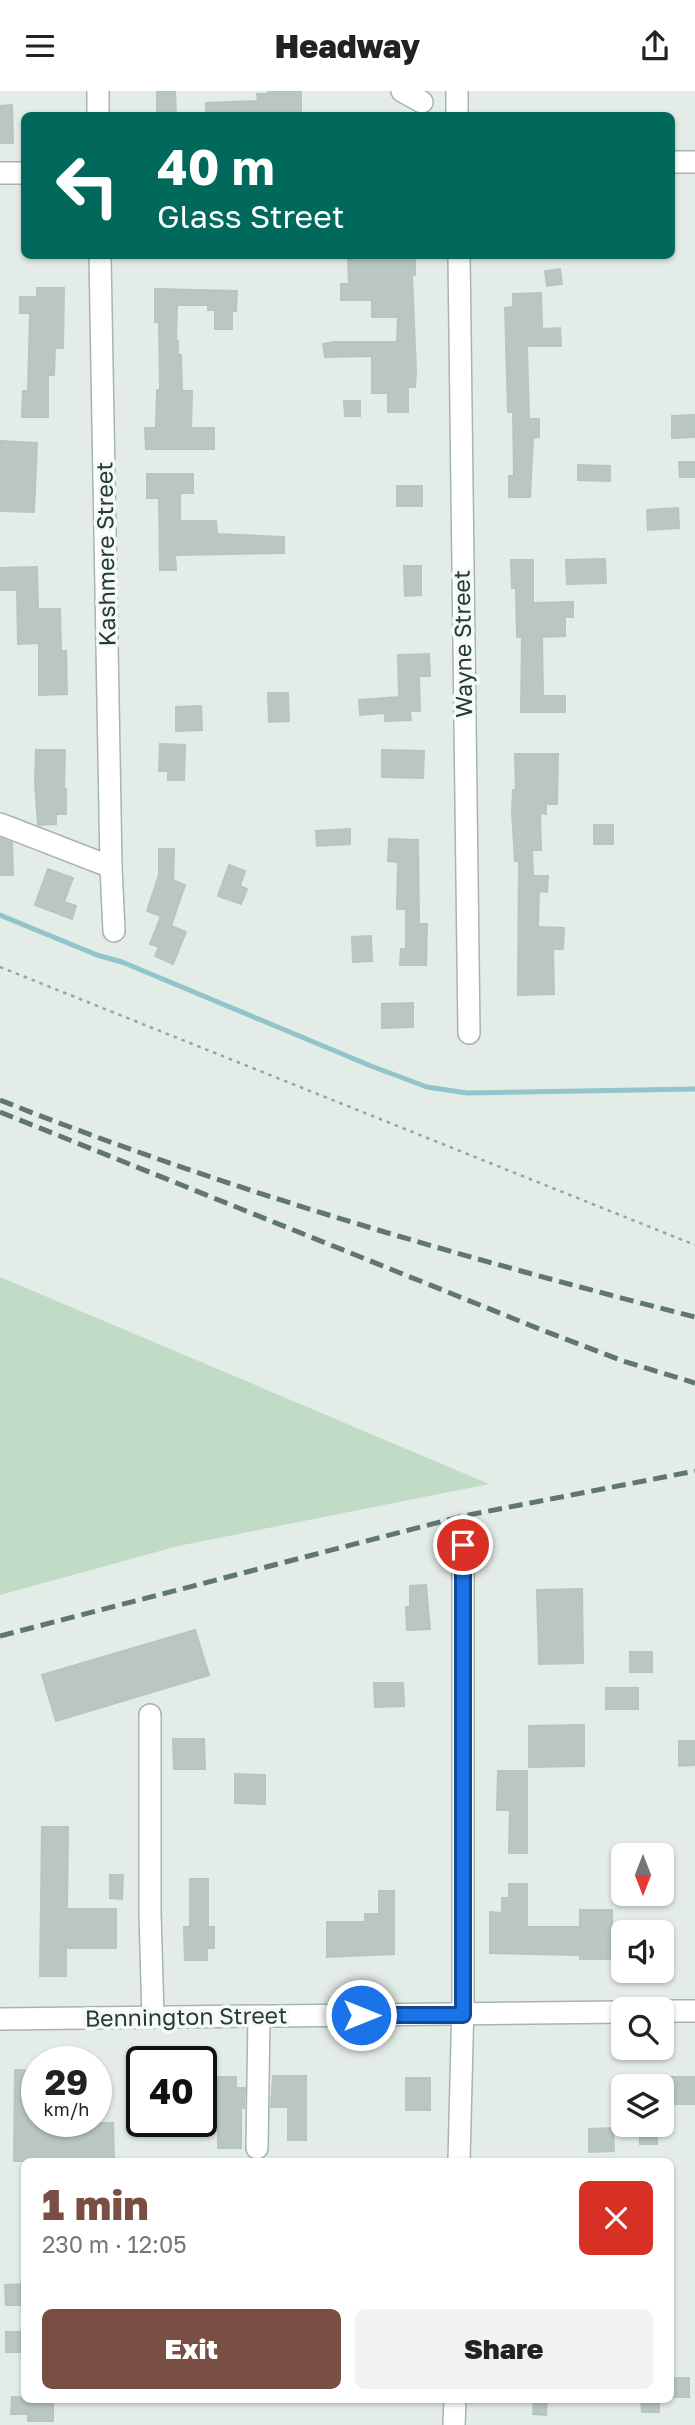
<!DOCTYPE html>
<html lang="en">
<head>
<meta charset="utf-8">
<style>
	body { margin:0; font-family:"Golos Text",sans-serif; background:#f2f2f2; color:#222; height:100vh; display:flex; flex-direction:column; font-size:26px; white-space:nowrap }
	* { box-sizing:border-box; margin:0 }
	p { font-size:23px; color:#767676 }
	.icon { flex:none; width:38px; height:38px; fill:none; stroke:currentColor; stroke-width:2; stroke-linecap:round; stroke-linejoin:round }
	.map { position:relative; flex:1; overflow:hidden }
	.details { position:absolute; left:21px; top:2067px; width:653px; height:245px; display:flex; flex-direction:column; background:#fff; border-radius:10px; box-shadow:0 2px 5px #0004 }
	.details>* { flex:none }
	.banner { position:absolute; left:21px; top:21px; width:654px; height:147px; border-radius:10px; box-shadow:0 2px 5px #0004; background:#00695c; color:#fff; overflow:hidden }
	.needle { width:46px; rotate:180deg }
	.fabs { position:absolute; left:611px; top:1752px; display:grid; gap:14px }
	.fabs a { display:grid; place-items:center; width:63px; height:63px; border-radius:10px; background:#fff; box-shadow:0 2px 5px #0004; font-size:35px }
	.speed { position:absolute; left:21px; top:1955px; display:flex; gap:14px; font-size:35px; font-weight:700; text-align:center }
	.speed>* { display:grid; place-content:center; width:91px; height:91px; border-radius:50%; background:#fff; box-shadow:0 2px 5px #0004; line-height:1 }
	.speed small { font-size:18px; font-weight:400 }
	.speed .limit { border:4px solid #111; border-radius:10px; background:#fff; color:#111 }
	.pin { position:absolute; display:grid; place-items:center; width:60px; height:60px; color:#fff; margin:-30px; border:4px solid #fff; border-radius:50%; box-shadow:0 2px 7px #0007 }
	.me { position:absolute; width:77px; margin:-38px; rotate:90deg; stroke-linejoin:round; filter:drop-shadow(0 0 5px #0008) }
	.turn { display:flex; align-items:center; gap:24px; height:147px; padding:0 21px; font-size:32px }
	.turn .icon { width:91px; height:91px; stroke-width:2.5 }
	.turn b { display:block; font-size:49px; line-height:60px }
	.round { display:grid; place-items:center; flex:none; width:74px; height:74px; border-radius:10px; background:#f2f2f2 }
	.summary { display:flex; align-items:center; justify-content:space-between; height:119px; padding:0 21px }
	h1 { font-size:42px; font-weight:800; line-height:52px; color:#794e43 }
	.button { display:flex; gap:14px; margin-top:auto; padding:14px 21px }
	.button a { flex:1; height:80px; border-radius:10px; background:#794e43; color:#fff; font-size:28px; font-weight:800; line-height:80px; text-align:center }
	.button a+a { background:#f2f2f2; color:#222 }
	header { display:flex; justify-content:space-between; align-items:center; height:91px; padding:0 21px; background:#fff; font-size:32px; font-weight:800 }
	.map>svg:first-child { display:block }
</style>
</head>
<body>
<header><svg class="icon" aria-label="menu" viewBox="0 0 24 24"><path d="M4 6h16M4 12h16M4 18h16"/></svg>Headway<svg class="icon" aria-label="share" viewBox="0 0 24 24"><path d="M12 15V3M7 8l5-5 5 5M5 13v7h14v-7"/></svg></header>
<div class="map">
<svg width="695" height="2334" viewBox="0 0 695 2334">
	<rect width="100%" height="100%" fill="#e4ece8"/>
	<path fill="#c0dbc6" d="M0 1186 489 1393 178 1455 0 1504Z"/>
	<g fill="none" stroke-linecap="round" stroke-linejoin="round">
		<path stroke="#92c5cb" stroke-width="5" d="M0 824 97 864 122 871 371 975 427 996 467 1002 695 998"/>
	</g>
	<g fill="#bac7c1" stroke="#b7c5bf" stroke-width="2">
		<path d="M157 0H175L176 24H157Z"/>
		<path d="M268 0H301V24H206V12L258 10 257 3H268Z"/>
		<path d="M12 14 13 52H0V15Z"/>
		<path d="M348 164H415V184H412L416 279 415 296H408V321H388V302H372V265L325 266 323 253 333 251H397L398 226H372V209H341V193H349Z"/>
		<path d="M560 178 562 193 547 195 545 180Z"/>
		<path d="M37 197H64L63 257H55L54 284H48V326H22L23 300H28L30 222H20V206H37Z"/>
		<path d="M155 198 237 200 236 220H232V238H215V219H208V214H177L176 250H178V264H181L182 300H192L191 337H214V358H146L145 337H156L157 299H160L159 231H155Z"/>
		<path d="M541 202 542 238 560 237 561 255H527L529 328H539V346L533 347 530 406H509V385H514L513 321H508L505 217 513 216V203Z"/>
		<path d="M344 310H360V325H345Z"/>
		<path d="M695 324V346L672 347V325Z"/>
		<path d="M0 350 37 352 34 421 0 420Z"/>
		<path d="M679 371H695V386H680Z"/>
		<path d="M578 374 610 375V390L578 389Z"/>
		<path d="M147 383H193V402H180V430H216L217 443 284 446V462L175 464 176 479H160L159 407H147Z"/>
		<rect x="397" y="395" width="25" height="20"/>
		<path d="M678 417 679 437 648 439 647 419Z"/>
		<path d="M605 468 606 492 567 493 566 469Z"/>
		<path d="M511 469H533V512L573 511V526H565V545L542 546 543 605H565V621H521L522 546H517L516 497H512Z"/>
		<path d="M404 475H421V504L405 505Z"/>
		<path d="M37 476 38 518H60L61 560H66L67 603 39 604V552L18 553 17 499H0V477Z"/>
		<path d="M429 563 430 585H419L420 620H410L411 629 385 630V622L360 624 359 609 399 606 398 564Z"/>
		<path d="M268 602H288L289 630 269 631Z"/>
		<path d="M201 615 202 639 176 640V616Z"/>
		<path d="M160 653 185 654 184 689H168V680H159Z"/>
		<path d="M36 659H65L64 698H66V723H56V733L38 734 35 692Z"/>
		<path d="M382 659 424 660 423 687 382 686Z"/>
		<path d="M515 663H558L557 713H546V723L540 722 541 759H532L533 785H548L547 801 539 800 538 836 564 837 563 858H553L554 903 518 904 519 770H515L512 722 513 699H516Z"/>
		<rect x="594" y="734" width="19" height="19"/>
		<path d="M350 738V753L317 755 316 740Z"/>
		<path d="M0 747 12 752 13 784H0Z"/>
		<path d="M389 748 418 749 419 833H427L426 874H400L401 858H406V818H397L398 771 388 770Z"/>
		<path d="M159 758H174L173 795 175 790 185 794 171 835 186 841 173 873 155 865 159 856 150 853 161 825 147 820 159 784Z"/>
		<path d="M229 774 245 780 240 795 247 798 241 813 218 805Z"/>
		<path d="M48 778 73 787 64 811 76 815 72 828 35 814Z"/>
		<path d="M371 845 372 870 353 871 352 846Z"/>
		<path d="M413 912V936L382 937V913Z"/>
		<path d="M426 1494 430 1538 407 1539 406 1516H410V1495Z"/>
		<path d="M582 1498 583 1572 539 1573 537 1499Z"/>
		<path d="M195 1539 209 1584 56 1630 42 1584Z"/>
		<rect x="630" y="1561" width="22" height="20"/>
		<path d="M374 1592H403L404 1615 375 1616Z"/>
		<rect x="606" y="1597" width="32" height="21"/>
		<path d="M584 1634V1675L529 1676V1635Z"/>
		<path d="M173 1648H204L205 1678H174Z"/>
		<path d="M679 1650H695V1674L679 1675Z"/>
		<path d="M498 1680H527V1762H509L510 1719H497Z"/>
		<path d="M235 1683 265 1684V1713L235 1712Z"/>
		<path d="M42 1736H68L67 1818H116V1857H66V1885H40Z"/>
		<path d="M110 1784H123L122 1808 110 1807Z"/>
		<path d="M190 1788H208V1836H214V1857H207V1869H185L184 1836H190Z"/>
		<path d="M509 1793H527V1836H580V1819H612V1868H580V1864L490 1862V1821L502 1822V1807H509Z"/>
		<path d="M379 1800H394V1863L327 1866V1831H365V1823H379Z"/>
		<path d="M15 1979 37 1980V2033L113 2032 114 2070H14Z"/>
		<path d="M273 1985H306V2049H288V2016H271Z"/>
		<path d="M218 1986H236V1997H245L244 2017H241V2057H218Z"/>
		<rect x="671" y="1986" width="24" height="27"/>
		<rect x="406" y="1987" width="24" height="32"/>
		<rect x="640" y="2034" width="17" height="19"/>
		<path d="M613 2037 614 2060 589 2061V2038Z"/>
		<path d="M24 2193V2214H6L5 2194Z"/>
		<rect x="6" y="2241" width="18" height="20"/>
		<rect x="670" y="2287" width="19" height="19"/>
		<path d="M12 2306 53 2308V2330H28V2323H11Z"/>
		<path d="M534 2308H547L546 2324 533 2323Z"/>
		<path d="M641 2308H659V2321H642Z"/>
	</g>
	<g fill="none" stroke-linecap="round" stroke-linejoin="round">
		<g stroke="#a7b4af" stroke-width="24">
			<g id="minor">
				<path d="M98 0V24"/>
				<path d="M402 0 422 11"/>
				<path d="M457 0V24"/>
				<path d="M672 71H695"/>
				<path d="M0 82H24"/>
				<path d="M459 164 469 942"/>
				<path d="M0 733 111 776 100 164"/>
				<path d="M111 776 114 840"/>
				<path d="M150 1624V1822L153 1926"/>
				<path d="M662 1920H695"/>
				<path d="M0 1928 623 1921"/>
				<path d="M257 2057 259 1925"/>
				<path d="M459 2070 463 1912V1454"/>
				<path d="M454 2334 455 2308"/>
			</g>
		</g>
		<path stroke="#88ac9f" stroke-width="2.5" stroke-dasharray="3.5 5" stroke-linecap="butt" d="M0 876 695 1154"/>
		<use href="#minor" stroke="#fff" stroke-width="21"/>
		<g stroke="#607770" stroke-width="5" stroke-dasharray="14 7" stroke-linecap="butt">
			<path d="M0 1009C226 1099 460 1166 695 1226"/>
			<path d="M0 1021 542 1239 623 1270 695 1292"/>
			<path d="M0 1545 463 1425 695 1380"/>
		</g>
	</g>
	<g fill="none" stroke-linecap="round" stroke-linejoin="round">
		<g stroke="#114b97" stroke-width="18">
			<path id="route" d="M361 1924H463V1454"/>
		</g>
		<use href="#route" stroke="#1a73e8" stroke-width="12"/>
	</g>
	<g text-anchor="middle" stroke-width="7" stroke-linejoin="round" paint-order="stroke">
		<g font-size="23" fill="#253c35" stroke="#f5f9f7">
			<text transform="translate(106 463) rotate(-91)" y="8">Kashmere Street</text>
			<text transform="translate(463 553) rotate(-91)" y="8">Wayne Street</text>
			<text transform="translate(186 1926) rotate(-1)" y="8">Bennington Street</text>
		</g>
	</g>
</svg>
<div class="fabs">
<a><svg class="needle" viewBox="-14 -14 28 28"><path d="M0-13l5 13h-10z" fill="#e53935"/><path d="M0 13l5-13h-10z" fill="#767676"/></svg></a>
<a><svg class="icon" aria-label="sound" viewBox="0 0 24 24"><path d="M4 9h4l5-4v14l-5-4H4zM17 9q2 3 0 6"/></svg></a>
<a><svg class="icon" aria-label="search" viewBox="0 0 24 24"><circle cx="10" cy="10" r="6"/><path d="M15 15l6 6"/></svg></a>
<a><svg class="icon" aria-label="layers" viewBox="0 0 24 24"><path d="M12 4l9 5-9 5-9-5zM3 14l9 5 9-5"/></svg></a>
</div>
<div class="speed"><div>29<small>km/h</small></div><div class="limit">40</div></div>
<div class="pin" style="left:463px;top:1454px;background:#d93025"><svg class="icon" aria-label="arrive" viewBox="0 0 24 24"><path d="M6 21V4h12l-3 4 3 4H6"/></svg></div>
<svg class="me" style="left:361px;top:1924px" viewBox="-20 -20 40 40"><circle r="17" fill="#1a73e8" stroke="#fff" stroke-width="3"/><path d="M0-11L8 9 0 5-8 9z" fill="#fff"/></svg>
<div class="banner">
<div class="turn"><svg class="icon" aria-label="left" viewBox="0 0 24 24"><path d="M17 20v-9H6M10 6l-5 5 5 5"/></svg><div><b>40 m</b>Glass Street</div></div>
</div>
<section class="details">
<div class="summary"><div><h1>1 min</h1><p>230 m · 12:05</p></div><a class="round" style="background:#d93025;color:#fff"><svg class="icon" aria-label="close" viewBox="0 0 24 24"><path d="M6 6l12 12M18 6L6 18"/></svg></a></div>
<div class="button"><a>Exit</a><a>Share</a></div>
</section>
</div>
</body>
</html>
